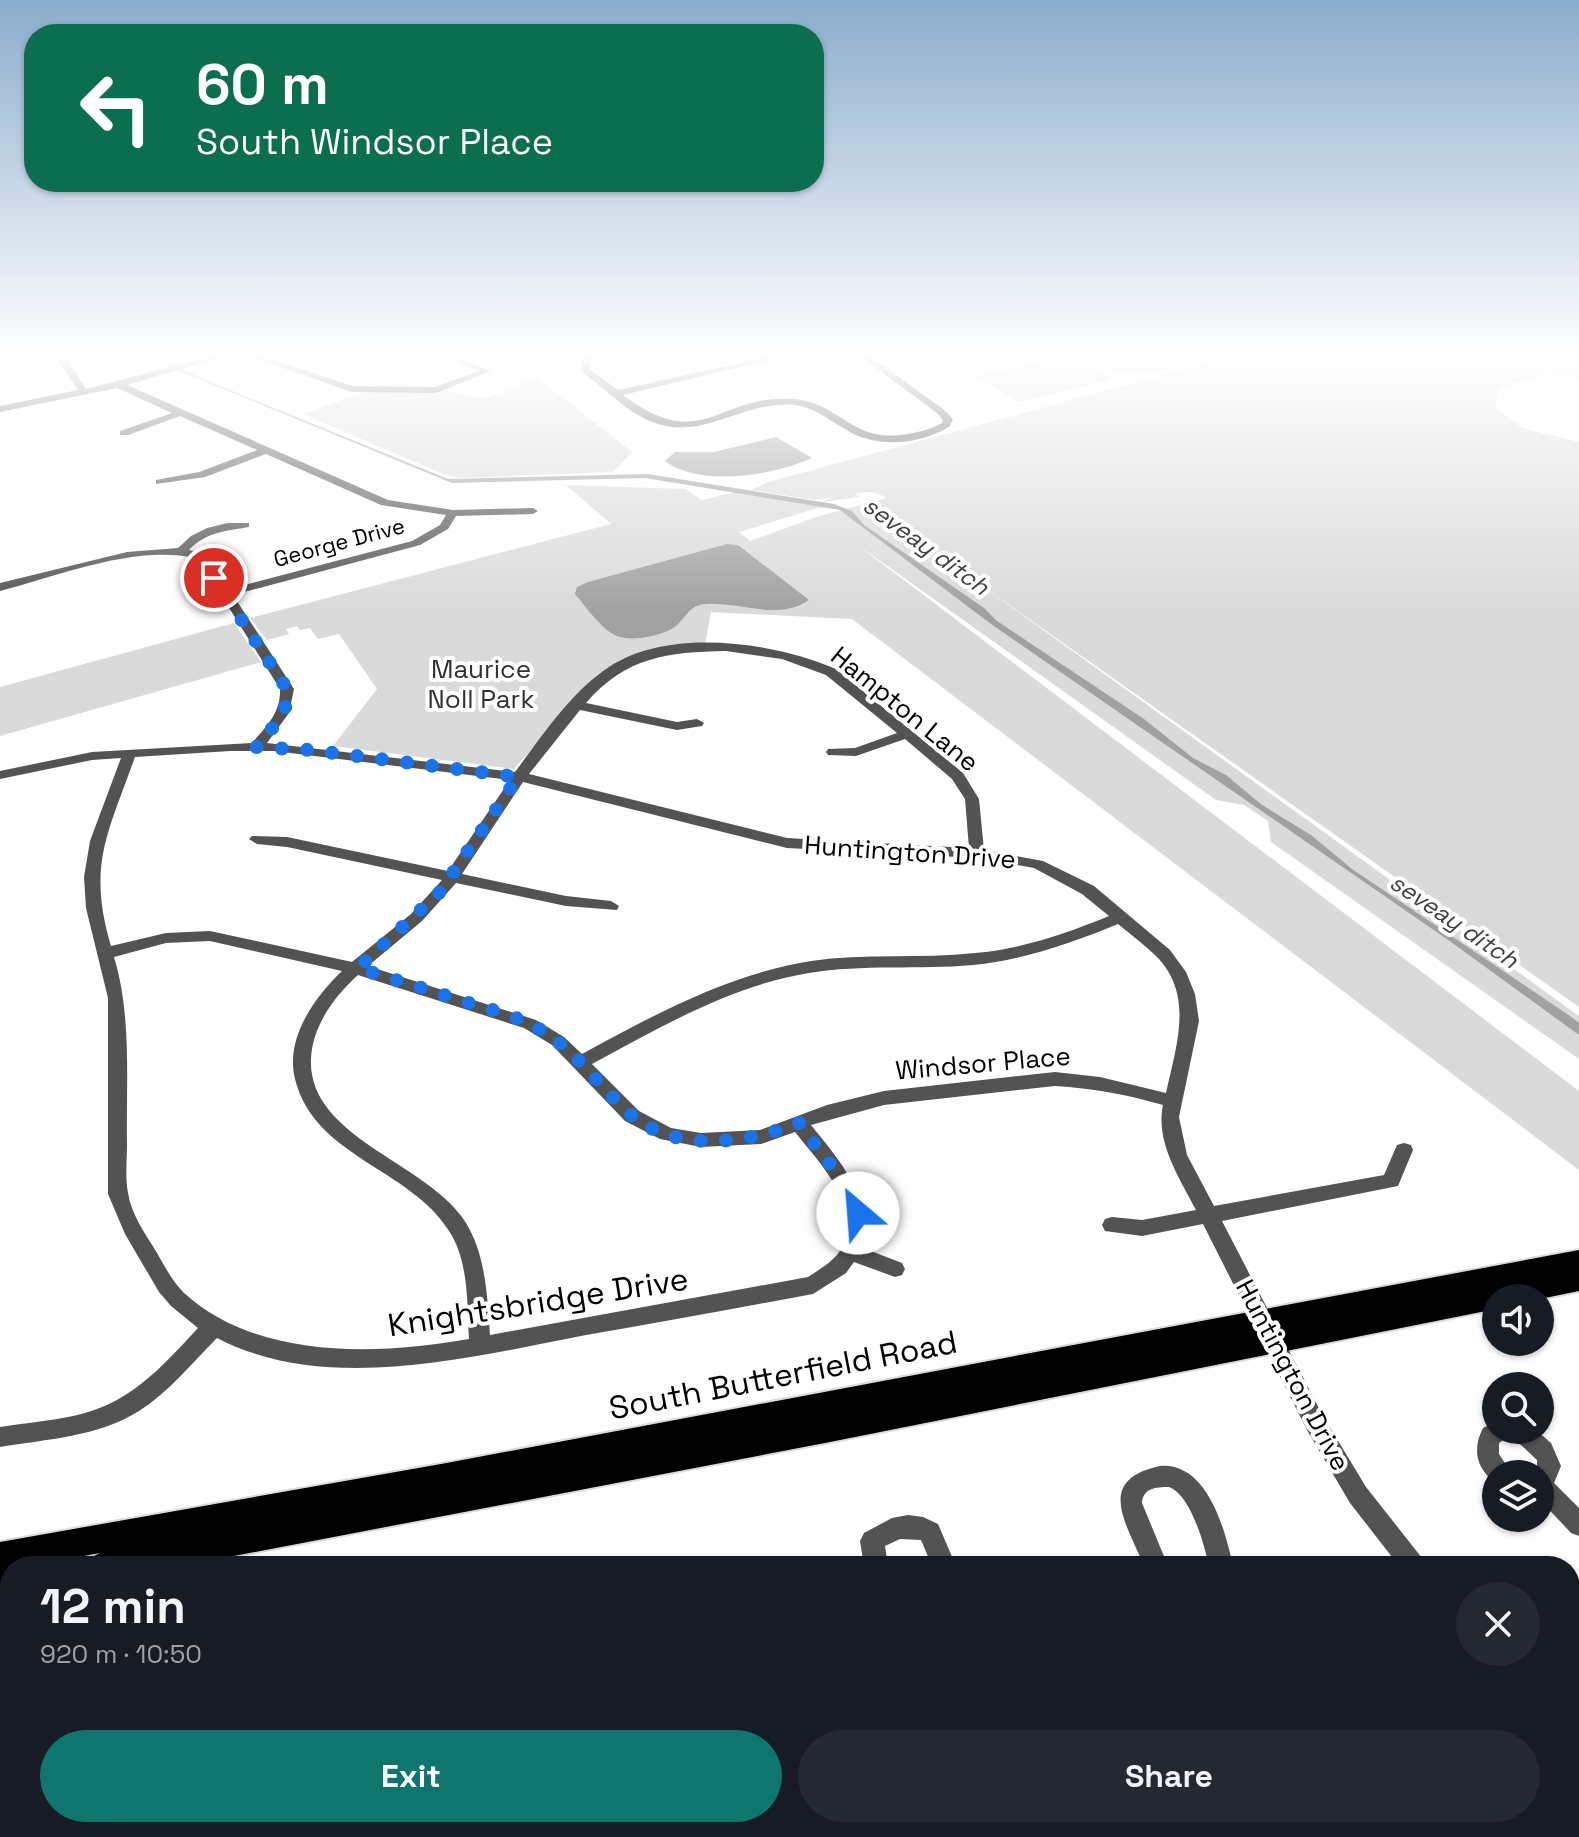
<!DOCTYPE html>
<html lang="en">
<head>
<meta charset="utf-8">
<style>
	body { margin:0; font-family:"Space Grotesk",sans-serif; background:#242831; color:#f1f3f6; height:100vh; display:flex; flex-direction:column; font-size:30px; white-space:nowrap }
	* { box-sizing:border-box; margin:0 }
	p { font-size:26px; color:#9ea1a6 }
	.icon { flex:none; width:44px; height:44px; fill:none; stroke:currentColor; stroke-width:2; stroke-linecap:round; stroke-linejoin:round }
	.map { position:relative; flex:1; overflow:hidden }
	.drawer { position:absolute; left:0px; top:1556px; width:1580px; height:282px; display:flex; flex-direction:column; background:#171b24; border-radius:32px 32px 0 0; box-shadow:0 2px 6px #0004 }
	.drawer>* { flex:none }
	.guide { position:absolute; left:24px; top:24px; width:800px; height:168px; border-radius:32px; box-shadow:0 2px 6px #0004; background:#0b6e4f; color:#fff; overflow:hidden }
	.fabs { position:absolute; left:1482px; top:1284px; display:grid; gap:16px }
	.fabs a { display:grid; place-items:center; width:72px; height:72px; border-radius:50%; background:#171b24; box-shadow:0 2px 6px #0004; font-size:40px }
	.pin { position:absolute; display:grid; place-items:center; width:68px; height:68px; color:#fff; margin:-34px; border:4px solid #fff; border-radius:50%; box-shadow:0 2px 8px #0007 }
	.me { position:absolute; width:88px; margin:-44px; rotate:333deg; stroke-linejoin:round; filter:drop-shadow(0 0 6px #0008) }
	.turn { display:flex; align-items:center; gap:28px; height:168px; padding:0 40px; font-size:36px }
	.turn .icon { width:104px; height:104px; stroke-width:2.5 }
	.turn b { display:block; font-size:56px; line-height:68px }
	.round { display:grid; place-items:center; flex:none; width:84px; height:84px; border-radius:42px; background:#242831 }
	.head { display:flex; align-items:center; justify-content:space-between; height:136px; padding:0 40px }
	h1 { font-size:48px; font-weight:800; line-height:60px }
	.button { display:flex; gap:16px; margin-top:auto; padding:16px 40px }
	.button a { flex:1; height:92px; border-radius:48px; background:#0f766e; color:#fff; font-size:32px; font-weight:800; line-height:92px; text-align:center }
	.button a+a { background:#242831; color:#f1f3f6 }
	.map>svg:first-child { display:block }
</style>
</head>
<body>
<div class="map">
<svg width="1579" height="1837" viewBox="0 0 1579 1837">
	<rect width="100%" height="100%" fill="#fff"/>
	<g fill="#dadada">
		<path d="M1095 355H1148L1169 369C1136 375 1110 373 1079 361Z"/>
		<path d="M1238 355H1579V378L1545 374 1498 388 1495 407 1522 428 1579 442V1007L981 585 1579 1016V1059L1271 842 1268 821 1244 805 1216 800 855 543 1579 1091V1170L852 619 711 612 705 644 687 645 591 682 514 769 333 746 377 689 339 634 318 639 310 628 300 630 297 626 286 629 289 634 267 640 250 618 611 524 566 485 685 489 702 500 735 492 832 507 817 508 739 532 750 541 819 516 887 498C876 492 867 490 855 494L859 497 822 502 834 497 815 500 751 490 768 482Z"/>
		<path d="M1066 356 1112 379 1019 402 975 376Z"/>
		<path d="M537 377 632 452 613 472 459 478 441 473 303 414 369 391 442 390 484 399Z"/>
		<path d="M234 623 261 662 0 736V687Z"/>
	</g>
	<g fill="#a1a1a1">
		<path d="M140 355H154L201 378 448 479 648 474 834 504 852 511 864 525 984 608 997 621 1144 719 1193 758 1226 775 1262 805 1311 835 1352 869 1570 1016 1579 1023V1035L1451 942 991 624 840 510 645 478 452 483Z"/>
		<path d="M776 437 812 458C774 475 701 488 665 461L675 452H714Z"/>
		<path d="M727 544 738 545 809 600C780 621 740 602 706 604 687 605 686 620 673 628 662 635 638 640 625 638 605 636 588 609 575 594L577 587 588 582Z"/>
	</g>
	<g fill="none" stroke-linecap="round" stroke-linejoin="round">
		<g stroke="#dbdbdb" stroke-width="4">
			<path id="major" d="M1579 1250V1291L1540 1299 1496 1298V1309L825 1443 182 1566H90L94 1556 100 1553 30 1566H10V1599L0 1600V1542L441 1464Z"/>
		</g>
		<g fill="#535353" fill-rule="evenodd">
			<path d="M216 355H229L127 385 388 500 453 510 533 508 538 511 533 514 456 516 448 529 420 545 233 595 294 689 289 713 267 743 515 772C542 736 571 692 609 667 669 627 773 642 836 669L963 773 979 799 984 850 1043 861 1094 886 1170 950 1186 972 1195 994 1199 1021 1179 1117 1187 1155 1214 1206 1384 1175 1397 1145 1404 1143 1411 1145 1413 1150 1398 1186 1222 1221 1323 1416 1366 1487 1422 1558 1426 1566H1399L1350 1503 1307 1430 1203 1224 1142 1236 1105 1231 1102 1225 1105 1219 1112 1217 1142 1220 1196 1210C1180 1179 1155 1142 1163 1105 1128 1095 1092 1088 1055 1086L884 1105 811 1125C840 1161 874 1199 863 1248L902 1263 905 1269 902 1275 895 1277 854 1262 846 1273 813 1294C737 1308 662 1322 586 1335 472 1357 326 1395 217 1338 192 1363 169 1392 139 1411 98 1437 47 1439 0 1447V1427C36 1421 76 1420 109 1404 145 1387 172 1356 198 1328L171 1306 159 1292 125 1234 108 1194V998L86 908 84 877 90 841 121 758 92 760 0 779V771L92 752 252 743C267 726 281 712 280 689L221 595 190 557C131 546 57 576 0 591V583L127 552 178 548 191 536 207 528 228 523H249V527C226 531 206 532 189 550L198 552 229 589 412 541 440 525 446 515 381 505 266 454 205 477 156 484V480L199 472 257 450 180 416 128 435H120V431L172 413 117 388 0 412V406L78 390 58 360 60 358H66L86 389ZM726 651 782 659 826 675 897 733 855 748 828 749 826 752 828 755 856 756 905 739 952 779 965 799 969 848 787 838 529 774 580 710 677 730 702 726 704 723 697 719 677 722 586 703C626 657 667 652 726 651ZM230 751H274L510 780 448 871 287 837 252 836 249 839 257 844 287 847 442 880 411 914 352 962 210 931 166 933 111 946C87 865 108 833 135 757ZM523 782 787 848 977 858 1034 868 1082 894 1109 916C1065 934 1021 949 975 953 920 959 865 953 811 961 728 974 654 1015 582 1054L564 1037 536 1020 368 966 422 921 456 883 566 906 617 910 619 906 611 901 566 896 462 874ZM1118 924C1131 935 1145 945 1156 956 1195 995 1176 1046 1166 1093L1100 1077 1055 1072 884 1091 827 1105 760 1130 701 1133 671 1128 639 1111 592 1064C661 1027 730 986 809 973 863 964 918 970 973 965 1023 960 1072 943 1118 924ZM210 941 342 971C314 998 285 1038 295 1079 314 1157 410 1168 449 1231 469 1261 467 1304 469 1339 377 1355 258 1360 184 1293 173 1282 165 1267 157 1253 146 1235 131 1214 128 1193 125 1177 127 1160 127 1144 126 1082 132 1016 114 957L166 943ZM358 975 524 1028 552 1045 625 1121 660 1139 701 1147 761 1144 795 1132C817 1160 860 1203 844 1243 838 1259 822 1268 808 1277L490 1335C487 1294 486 1251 462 1217 422 1161 307 1136 311 1058 313 1025 334 997 358 975Z"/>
			<path d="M246 355H259L353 386 435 387 478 371 441 355H452L491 371 436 393 352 392Z"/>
			<path d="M593 355H605L590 362V369L618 390 775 355H790L623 395C702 455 718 394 792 399 841 402 851 444 907 434 920 432 931 429 942 423L943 420 937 413 859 355H868L943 409 953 419 950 426C920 445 876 449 845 429 829 420 815 408 796 405 748 399 706 439 658 424 629 415 606 389 582 372L580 361Z"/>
			<path d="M1496 1421V1430H1536L1551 1443 1561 1466 1554 1483 1579 1508V1536L1571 1533 1540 1500V1474H1532L1537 1468V1460L1521 1445 1507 1438 1499 1443V1454L1512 1474H1496V1483C1476 1469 1472 1449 1483 1428Z"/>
			<path d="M1160 1466C1207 1462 1225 1529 1233 1566H1209C1204 1544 1191 1495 1169 1487 1156 1487 1143 1488 1142 1503L1168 1566H1144C1127 1524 1094 1480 1160 1466Z"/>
			<path d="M908 1515 923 1517 938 1524 956 1566H932L921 1540 900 1539 885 1546 888 1566H864L860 1541 864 1533 892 1518Z"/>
			<path d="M1574 1675 1579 1677V1709L1570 1713V1677Z"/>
			<path d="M10 1706V1770L0 1775V1712Z"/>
			<path d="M66 1828H103L99 1837H62Z"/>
			<path d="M365 1828H398L402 1837H369Z"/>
			<path d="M481 1828H515L511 1837H477Z"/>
			<path d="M1069 1828H1097L1100 1837H1072Z"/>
			<path d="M1377 1828H1408L1412 1837H1381Z"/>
			<path d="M1468 1828H1502L1506 1837H1472Z"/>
			<path d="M1513 1828H1541L1538 1837H1510Z"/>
		</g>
		<use href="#major" fill="#000" fill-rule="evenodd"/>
	</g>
	<linearGradient id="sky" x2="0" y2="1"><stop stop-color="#8baccc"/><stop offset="0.58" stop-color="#fff"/><stop offset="1" stop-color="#fff" stop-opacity="0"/></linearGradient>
	<rect width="1579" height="612" fill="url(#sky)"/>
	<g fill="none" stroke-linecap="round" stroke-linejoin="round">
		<path stroke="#1a73e8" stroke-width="14" stroke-dasharray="0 25.2" d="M214 578 287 689C291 712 270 730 256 747L310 750 518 777 440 892 358 968C395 980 432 991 469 1003 492 1010 516 1016 537 1028 575 1048 599 1087 631 1115 677 1154 748 1143 799 1123L849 1190 858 1213"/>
	</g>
	<g text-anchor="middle" stroke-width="8" stroke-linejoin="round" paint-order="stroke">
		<g font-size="22" fill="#000" stroke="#fff">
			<text transform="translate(339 542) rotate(-15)" y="8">George Drive</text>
		</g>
		<g font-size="24" font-style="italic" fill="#424242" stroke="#fff">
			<text transform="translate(926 546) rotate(36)" y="8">seveay ditch</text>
			<text transform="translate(1454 921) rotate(34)" y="8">seveay ditch</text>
		</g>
		<g font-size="26" fill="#313131" stroke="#fff">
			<text x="481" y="678">Maurice<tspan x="481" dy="30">Noll Park</tspan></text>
		</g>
		<g font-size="26" fill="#000" stroke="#fff">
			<text transform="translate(905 709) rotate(39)" y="9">Hampton Lane</text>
			<text transform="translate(910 852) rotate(4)" y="9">Huntington Drive</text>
			<text transform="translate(983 1063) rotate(-5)" y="9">Windsor Place</text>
			<text transform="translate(1293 1375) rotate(62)" y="9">Huntington Drive</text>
		</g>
		<g font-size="32" fill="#000" stroke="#fff">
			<text transform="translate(538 1302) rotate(-9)" y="11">Knightsbridge Drive</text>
			<text transform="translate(783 1375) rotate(-11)" y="11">South Butterfield Road</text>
		</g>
	</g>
</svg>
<div class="fabs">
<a><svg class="icon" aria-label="sound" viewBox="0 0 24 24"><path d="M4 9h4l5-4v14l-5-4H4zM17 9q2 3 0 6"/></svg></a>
<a><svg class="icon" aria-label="search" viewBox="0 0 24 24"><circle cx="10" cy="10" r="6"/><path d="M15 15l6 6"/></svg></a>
<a><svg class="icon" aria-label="layers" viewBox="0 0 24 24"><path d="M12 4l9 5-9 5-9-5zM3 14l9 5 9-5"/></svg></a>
</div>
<div class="pin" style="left:214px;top:578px;background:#d93025"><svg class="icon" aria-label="arrive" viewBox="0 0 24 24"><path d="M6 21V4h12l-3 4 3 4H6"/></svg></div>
<svg class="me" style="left:858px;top:1213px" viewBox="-20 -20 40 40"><circle r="19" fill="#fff"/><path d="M0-13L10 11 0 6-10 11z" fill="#1a73e8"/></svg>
<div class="guide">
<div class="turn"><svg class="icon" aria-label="left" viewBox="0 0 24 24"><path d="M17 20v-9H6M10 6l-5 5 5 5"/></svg><div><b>60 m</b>South Windsor Place</div></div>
</div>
<section class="drawer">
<div class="head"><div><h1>12 min</h1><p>920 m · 10:50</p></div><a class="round"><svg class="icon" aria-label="close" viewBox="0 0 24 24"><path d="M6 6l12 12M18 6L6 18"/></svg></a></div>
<div class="button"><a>Exit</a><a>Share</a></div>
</section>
</div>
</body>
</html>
